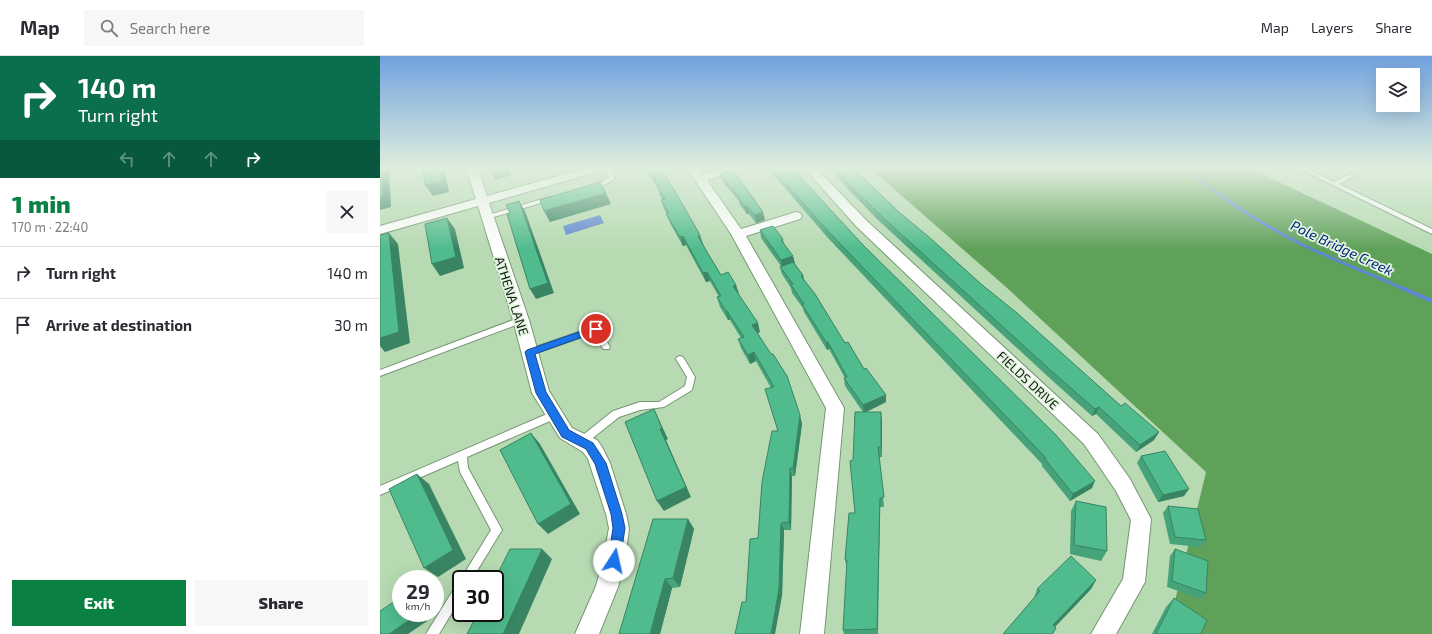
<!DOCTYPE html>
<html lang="en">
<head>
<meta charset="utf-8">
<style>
	body { margin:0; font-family:"Exo 2",sans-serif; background:#f7f7f7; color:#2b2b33; height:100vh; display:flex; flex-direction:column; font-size:15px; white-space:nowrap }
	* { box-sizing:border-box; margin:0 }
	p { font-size:13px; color:#7c7c81 }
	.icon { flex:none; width:22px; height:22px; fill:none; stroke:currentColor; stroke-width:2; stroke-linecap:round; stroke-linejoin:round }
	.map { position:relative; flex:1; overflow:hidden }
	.side { display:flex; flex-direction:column; background:#fff; width:380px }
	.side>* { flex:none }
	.top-card { background:#0b6e4f; color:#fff; overflow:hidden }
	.fabs { position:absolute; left:996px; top:12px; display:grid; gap:8px }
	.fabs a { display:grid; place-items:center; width:44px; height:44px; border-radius:0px; background:#fff; box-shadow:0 4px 16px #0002; font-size:20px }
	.speed { position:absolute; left:12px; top:514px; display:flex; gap:8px; font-size:20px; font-weight:700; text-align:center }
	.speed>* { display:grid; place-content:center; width:52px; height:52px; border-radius:50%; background:#fff; box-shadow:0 4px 16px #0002; line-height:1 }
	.speed small { font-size:10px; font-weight:400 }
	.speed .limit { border:2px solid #111; border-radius:6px; background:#fff; color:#111 }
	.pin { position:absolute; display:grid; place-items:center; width:34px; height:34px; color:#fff; margin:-17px; border:2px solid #fff; border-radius:50%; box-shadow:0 1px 4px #0007 }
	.me { position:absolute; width:44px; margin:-22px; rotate:10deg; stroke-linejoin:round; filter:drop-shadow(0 0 3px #0008) }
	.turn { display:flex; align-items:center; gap:14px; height:84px; padding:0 12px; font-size:18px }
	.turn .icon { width:52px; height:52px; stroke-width:2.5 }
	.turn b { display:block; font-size:28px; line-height:34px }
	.lanes { display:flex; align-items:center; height:38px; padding:0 12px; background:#0003; justify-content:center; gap:20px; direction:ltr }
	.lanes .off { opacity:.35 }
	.round { display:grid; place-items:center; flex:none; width:42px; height:42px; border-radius:0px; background:#f7f7f7 }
	.overview { display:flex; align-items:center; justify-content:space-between; height:68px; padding:0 12px }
	h1 { font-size:24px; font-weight:800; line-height:30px; color:#0b8043 }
	.primary-button { display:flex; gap:8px; margin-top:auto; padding:8px 12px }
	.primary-button a { flex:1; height:46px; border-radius:0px; background:#0b8043; color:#fff; font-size:16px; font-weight:800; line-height:46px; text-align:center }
	.primary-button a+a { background:#f7f7f7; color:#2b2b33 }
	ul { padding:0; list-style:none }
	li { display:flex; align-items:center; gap:12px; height:52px; padding:0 12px; border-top:1px solid #e1e1e2 }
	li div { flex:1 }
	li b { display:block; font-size:15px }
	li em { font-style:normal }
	header { display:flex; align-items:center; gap:24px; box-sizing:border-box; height:56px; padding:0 20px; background:#fff; border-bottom:1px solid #e1e1e2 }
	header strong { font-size:19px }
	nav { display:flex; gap:22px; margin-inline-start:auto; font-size:14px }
	.search { width:280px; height:36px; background:#f7f7f7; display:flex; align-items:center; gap:10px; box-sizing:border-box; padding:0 14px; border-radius:0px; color:#7c7c81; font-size:15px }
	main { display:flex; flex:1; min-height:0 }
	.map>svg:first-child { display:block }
</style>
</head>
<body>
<header>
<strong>Map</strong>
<div class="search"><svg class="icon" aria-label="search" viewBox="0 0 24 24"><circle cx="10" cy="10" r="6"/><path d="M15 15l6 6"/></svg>Search here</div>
<nav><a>Map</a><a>Layers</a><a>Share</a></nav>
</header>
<main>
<section class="side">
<div class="top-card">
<div class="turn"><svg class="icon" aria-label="right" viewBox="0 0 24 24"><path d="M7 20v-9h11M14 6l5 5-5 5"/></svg><div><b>140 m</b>Turn right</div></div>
<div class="lanes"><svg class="icon off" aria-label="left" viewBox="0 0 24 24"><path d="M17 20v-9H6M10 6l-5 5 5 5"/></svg><svg class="icon off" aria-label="ahead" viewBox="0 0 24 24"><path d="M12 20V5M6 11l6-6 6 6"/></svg><svg class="icon off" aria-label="ahead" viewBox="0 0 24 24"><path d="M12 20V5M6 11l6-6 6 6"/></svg><svg class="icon" aria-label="right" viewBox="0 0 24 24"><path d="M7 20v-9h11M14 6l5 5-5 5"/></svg></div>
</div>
<div class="overview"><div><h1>1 min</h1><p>170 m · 22:40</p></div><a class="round"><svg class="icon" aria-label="close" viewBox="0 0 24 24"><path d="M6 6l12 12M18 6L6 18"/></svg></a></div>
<ul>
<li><svg class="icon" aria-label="right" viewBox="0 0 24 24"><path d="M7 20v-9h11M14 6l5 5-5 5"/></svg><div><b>Turn right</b></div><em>140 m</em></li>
<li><svg class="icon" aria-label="arrive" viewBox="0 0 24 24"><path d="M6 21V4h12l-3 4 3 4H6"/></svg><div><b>Arrive at destination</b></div><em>30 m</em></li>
</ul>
<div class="primary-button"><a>Exit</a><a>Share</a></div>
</section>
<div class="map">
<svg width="1052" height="578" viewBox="0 0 1052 578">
	<rect width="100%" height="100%" fill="#b7dab3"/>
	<path fill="#60a15a" d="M490 112H869L1052 198V578H787L826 416 626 231Z"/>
	<path fill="#5e86d1" d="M220 159 224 167 186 179 183 170Z"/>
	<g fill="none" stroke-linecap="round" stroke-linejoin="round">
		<path stroke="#5e86d1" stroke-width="3" d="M806 112C839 141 883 169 923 189 956 205 991 218 1024 233"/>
		<path stroke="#5e86d1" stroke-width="4" d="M1022 232 1052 245"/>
		<g stroke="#759672" stroke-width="2">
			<g id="lane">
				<path d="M225 112H231L235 122C229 128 217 133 209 132V130L224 125 229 121Z"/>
				<path d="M918 112H926L954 126 970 118H974V120L959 128 1052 173V178Z"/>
				<path d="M169 141 171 142V144L107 163 104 161 105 160Z"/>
				<path d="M141 261 144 262 145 264 144 266 0 320V314Z"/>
				<path d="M216 270 219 271 230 291 229 293H223L214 277 150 299 146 296 147 294Z"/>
				<path d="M300 300 303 301 315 321 312 334 284 351 260 354 239 361 204 389 201 390 198 389 196 386 198 383 233 355 260 346H279L305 330 307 321 296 303 297 301Z"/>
				<path d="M174 355 177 356 178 359 177 362 87 401 88 412 122 474 92 523H81V524V523L111 474 80 416 78 405 0 439V430Z"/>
				<path d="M81 526V542L59 578H46L77 528Z"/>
			</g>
		</g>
		<g stroke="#759672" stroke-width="2">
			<g id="street">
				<path d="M86 112H98L107 140 207 112H226L224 114 109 147 149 264 169 335 192 372 217 384 222 391 230 407 246 458 249 472 245 505 238 531 219 578H195L216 530 223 505 229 472 226 458 208 403 203 396 180 382 152 337 133 264 98 150 0 178V170L96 143Z"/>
				<path d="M307 112H319L323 118 342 112H361L359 114 327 124 361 173 416 156 420 157 422 160 420 163 366 180 464 352 444 578H420L446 352 351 178Z"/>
				<path d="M424 112H436L487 165 718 378 750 423 771 463 765 526 736 578H711L743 523 751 464 736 435 704 388 477 171Z"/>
			</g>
		</g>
		<use href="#lane" fill="#fff" fill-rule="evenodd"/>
		<use href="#street" fill="#fff" fill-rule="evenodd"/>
	</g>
	<g fill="#45a279">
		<path d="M265 112H281L323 188 327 196 341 219 356 229 358 238 380 276 378 277 422 368 415 420H412L411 474H404L402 540 366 546 378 482 398 375 391 332 376 305 370 308 361 292 358 283 361 282 350 264H348L340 251 337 241H339L330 225 326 226 306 189 303 190 290 167 287 158 284 153 281 144H283L280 139 277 131Z"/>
		<path d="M386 112H412L483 189 712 432 690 445 662 410V408L448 182 398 124Z"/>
		<path d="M448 112H475L476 115 520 157 601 228 741 350 779 376 774 384 756 396 716 358 712 360 675 327 498 164 464 129 463 126Z"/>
		<path d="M340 118 385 164 376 167 369 158H367L360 149 359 145 342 125Z"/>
		<path d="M380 174 403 183 404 188 424 224 465 287 506 346 486 356H501L502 401H499L504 451H500L498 578H464L463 574 467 512 465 504 475 457 473 404 483 356 465 330 464 322H465L449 293 447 294 424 256 423 252 412 237 411 232 402 218 400 211 401 210 381 182Z"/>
		<path d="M761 400 804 440 778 446 757 407Z"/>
		<path d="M696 445 727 495 721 505 690 498 691 455Z"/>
		<path d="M788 450 826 484 820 491 790 488 783 457Z"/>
		<path d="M308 463 314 473 300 531 292 532 280 578H239Z"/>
		<path d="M795 493 826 537 821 543 787 531 790 500Z"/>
		<path d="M716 524 711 533 675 571 676 572 673 578H623L654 542 657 533Z"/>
		<path d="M794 542 821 578H772L786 551Z"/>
	</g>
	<g fill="#388463">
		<path d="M2 112H9L11 151 0 154V142Z"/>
		<path d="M59 112H64L69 136 53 140 45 129Z"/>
		<path d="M113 112H129L132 119 116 124 109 113Z"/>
		<path d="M226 137 231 148 170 166 164 155Z"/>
		<path d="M139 145 145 155 174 237 156 243 150 233Z"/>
		<path d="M367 150 369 158H367L365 151Z"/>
		<path d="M383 156 385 164 376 167 375 159Z"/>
		<path d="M67 162 75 173 84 212 60 220 52 208Z"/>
		<path d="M9 177 18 188 30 287 5 296 0 290V282Z"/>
		<path d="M320 179 323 188 321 189 318 180Z"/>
		<path d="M303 180 306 189 303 190 300 181Z"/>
		<path d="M413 200 415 207 402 212 401 204Z"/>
		<path d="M327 216 330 225 326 226 323 217Z"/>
		<path d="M423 219 425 227 421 220Z"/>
		<path d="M356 229 359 238 356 239 353 230Z"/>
		<path d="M346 255H347L350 264H348Z"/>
		<path d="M378 267 380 276 375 278 372 269Z"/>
		<path d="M446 286H448L449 293 447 294Z"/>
		<path d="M374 296 376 305 370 308 368 299Z"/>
		<path d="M506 339V346L484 357 483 349Z"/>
		<path d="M719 351 716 358 712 360 715 353Z"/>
		<path d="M274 353 279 364 288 383 286 384 311 441 284 455 277 445 280 373Z"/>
		<path d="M501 356 502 366V401L501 391Z"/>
		<path d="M420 359 422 368 415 420 413 412Z"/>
		<path d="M779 376 774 384 756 396 760 389Z"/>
		<path d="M151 377 160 388 200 458 168 478 158 468Z"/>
		<path d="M410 412 412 420 411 474 409 466Z"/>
		<path d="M37 418 49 428 86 503 58 521 44 512Z"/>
		<path d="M715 425 712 432 690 445 693 438Z"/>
		<path d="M809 433 804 440 778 446 783 439Z"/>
		<path d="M500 442V451L497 578V573Z"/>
		<path d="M308 463 314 473 300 531 293 522Z"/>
		<path d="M401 467 404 474 402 540 395 578H391Z"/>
		<path d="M162 493 172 503 139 578H123Z"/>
		<path d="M285 523 292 532 280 578H270Z"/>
		<path d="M716 524 711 533 669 577 673 569Z"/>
		<path d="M37 557H44L47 565 28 578H9Z"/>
	</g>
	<g fill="#50bc8d" stroke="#388463">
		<path d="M0 112H2L3 141 0 142Z"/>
		<path d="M43 112H59L62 125 45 129Z"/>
		<path d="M267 112H281L303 149 320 179 318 180 327 196 341 219 348 216 356 229 353 230 378 267 372 269 391 298H393L407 320 420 359 413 412H410L409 466 401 467 399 533 391 578H355L362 546H366L370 483 378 482 382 426 392 375H398L385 333 394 331 374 296 368 299 358 283 364 281 347 255H346L337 241 341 240 327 216 323 217 303 180 300 181 286 158 289 157 281 144 285 143 277 130H279Z"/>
		<path d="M392 112H412L416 116 483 189 676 379 715 425 693 438 664 402H666L447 174Z"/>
		<path d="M455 112H475V113H474L520 157 549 181 601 228 637 257 741 350 745 347 779 376 760 389 719 351 715 353 677 320 497 156 463 122 465 121Z"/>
		<path d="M352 114 361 125 383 156 375 159 367 150 365 151 358 141H359L340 118Z"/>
		<path d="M220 126 226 137 164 155 160 144Z"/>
		<path d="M139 145 168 227 150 233 127 158 130 157 126 149Z"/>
		<path d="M67 162 76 201 52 208 45 168Z"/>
		<path d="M393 170 403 183 401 184 413 200 401 204 380 174Z"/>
		<path d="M9 177 19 276 0 282V179Z"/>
		<path d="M413 206 423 219 421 220 435 238 465 287 468 286 484 313 486 312 506 339 483 349 464 322 467 321 448 286H446L422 248H424L411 229 413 228 400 211Z"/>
		<path d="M274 353 282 372 280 373 306 431 277 445 245 366Z"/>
		<path d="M475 356H501V391H498L504 441 500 442 497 573 463 574 467 504H465L469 457H475L470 405 473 404Z"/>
		<path d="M151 377 191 448 158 468 120 394Z"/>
		<path d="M785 395 809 433 783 439 761 400Z"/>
		<path d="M37 418 73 494 44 512 9 433Z"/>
		<path d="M696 445 726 451 727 495 694 489Z"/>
		<path d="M788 450 818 453 826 484 795 481Z"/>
		<path d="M273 463H308L293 522 285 523 270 578H239Z"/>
		<path d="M130 493H162L123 578H87L98 557H115V523Z"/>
		<path d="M795 493 828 505 826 537 792 525Z"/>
		<path d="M691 500 716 524 673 569 676 572 672 578H623L660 535 657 533Z"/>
		<path d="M21 541V557H37V559L9 578H0V555Z"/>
		<path d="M794 542 827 564 821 578H776Z"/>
	</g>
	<linearGradient id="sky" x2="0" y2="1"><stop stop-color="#71a2df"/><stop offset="0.58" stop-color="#dfeedd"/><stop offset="1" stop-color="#dfeedd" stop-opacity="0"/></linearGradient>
	<rect width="1052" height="193" fill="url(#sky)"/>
	<path fill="#1a73e8" stroke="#114b97" d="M216 270 219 271 220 273 219 275 155 298 166 336 189 374 213 387 226 407 242 458 245 472 240 505 238 510 234 511 230 510 228 505 233 472 231 458 215 408 206 393 182 381 156 337 145 296 147 294Z"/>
	<g text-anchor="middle" stroke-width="3.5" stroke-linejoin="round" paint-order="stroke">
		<g font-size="13" fill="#101d0f" stroke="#e3f5e1">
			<text transform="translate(132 240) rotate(72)" y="5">ATHENA LANE</text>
			<text transform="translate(648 324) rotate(43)" y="5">FIELDS DRIVE</text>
		</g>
		<g font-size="14" font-style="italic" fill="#002379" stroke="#e3f5e1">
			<text transform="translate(962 192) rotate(25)" y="5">Pole Bridge Creek</text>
		</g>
	</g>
</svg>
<div class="fabs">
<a><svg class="icon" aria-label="layers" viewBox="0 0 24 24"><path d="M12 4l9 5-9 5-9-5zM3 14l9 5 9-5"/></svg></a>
</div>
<div class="speed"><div>29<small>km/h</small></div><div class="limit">30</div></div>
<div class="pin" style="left:216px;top:273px;background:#d93025"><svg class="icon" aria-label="arrive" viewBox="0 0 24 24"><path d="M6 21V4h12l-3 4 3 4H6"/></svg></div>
<svg class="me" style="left:234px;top:505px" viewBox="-20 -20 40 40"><circle r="19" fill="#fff"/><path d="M0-13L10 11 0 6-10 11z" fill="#1a73e8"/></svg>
</div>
</main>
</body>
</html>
